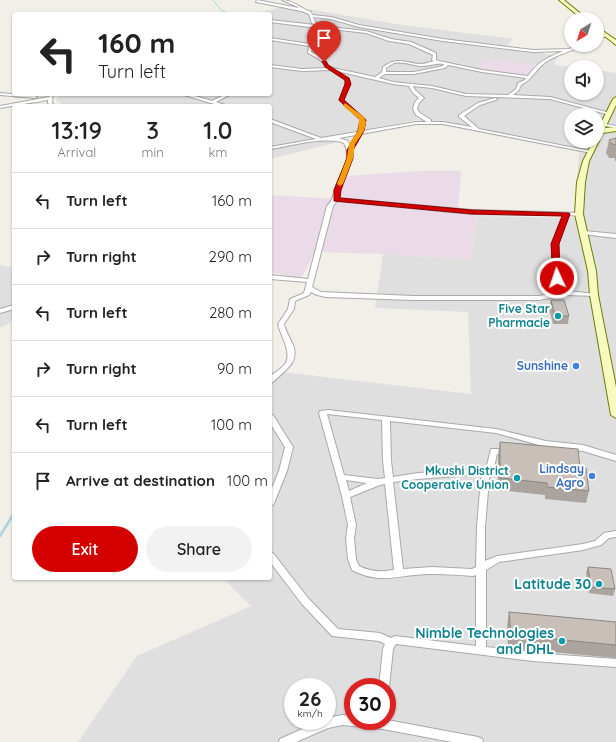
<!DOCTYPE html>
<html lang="en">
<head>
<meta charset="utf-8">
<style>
	body { margin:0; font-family:Quicksand,sans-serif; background:#f2f2f2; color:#222; height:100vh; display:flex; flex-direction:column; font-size:15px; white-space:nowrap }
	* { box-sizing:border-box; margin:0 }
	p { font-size:13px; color:#767676 }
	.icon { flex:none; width:22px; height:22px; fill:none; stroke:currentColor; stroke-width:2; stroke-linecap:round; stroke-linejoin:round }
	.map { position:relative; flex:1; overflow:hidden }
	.details { position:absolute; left:12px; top:104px; width:260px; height:476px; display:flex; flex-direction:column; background:#fff; border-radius:4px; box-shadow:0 1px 3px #0004 }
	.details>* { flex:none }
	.guide { position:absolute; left:12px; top:12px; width:260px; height:84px; border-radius:4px; box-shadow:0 1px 3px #0004; background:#fff; color:#222; overflow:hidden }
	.needle { width:26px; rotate:218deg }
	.buttons { position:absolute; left:564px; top:12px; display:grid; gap:8px }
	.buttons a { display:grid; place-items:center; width:40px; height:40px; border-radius:50%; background:#fff; box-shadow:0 1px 3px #0004; font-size:20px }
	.speed { position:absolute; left:284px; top:678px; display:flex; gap:8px; font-size:20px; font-weight:700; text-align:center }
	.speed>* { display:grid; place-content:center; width:52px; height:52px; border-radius:50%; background:#fff; box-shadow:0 1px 3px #0004; line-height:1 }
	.speed small { font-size:10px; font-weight:400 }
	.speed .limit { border:6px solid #d22; background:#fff; color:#111 }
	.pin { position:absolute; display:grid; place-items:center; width:34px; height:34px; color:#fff; margin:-41px -17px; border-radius:50% 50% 50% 0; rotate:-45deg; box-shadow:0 0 4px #0007 }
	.pin .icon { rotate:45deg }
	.me { position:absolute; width:44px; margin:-22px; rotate:357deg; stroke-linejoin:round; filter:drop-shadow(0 0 3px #0008) }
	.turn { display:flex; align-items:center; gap:14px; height:84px; padding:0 20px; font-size:18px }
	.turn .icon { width:52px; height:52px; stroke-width:2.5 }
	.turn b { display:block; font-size:28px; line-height:34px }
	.eta { display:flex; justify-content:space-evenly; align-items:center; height:68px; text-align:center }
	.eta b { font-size:24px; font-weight:600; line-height:28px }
	.cta { display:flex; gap:8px; margin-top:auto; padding:8px 20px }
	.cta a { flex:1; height:46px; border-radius:24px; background:#d40000; color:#fff; font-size:16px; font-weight:600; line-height:46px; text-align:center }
	.cta a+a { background:#f2f2f2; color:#222 }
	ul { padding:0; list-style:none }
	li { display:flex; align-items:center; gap:12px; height:56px; padding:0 20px; border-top:1px solid #e0e0e0 }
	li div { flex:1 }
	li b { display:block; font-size:15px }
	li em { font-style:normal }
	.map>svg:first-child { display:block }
</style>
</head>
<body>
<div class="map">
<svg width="616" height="742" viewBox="0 0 616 742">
	<rect width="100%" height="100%" fill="#f2efe9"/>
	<g fill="#e0dfdf" fill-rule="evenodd">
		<path d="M289 6 402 25 513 39 505 47 558 56 554 65 573 67H571V93H597V70L616 73V742H78L137 656 251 606 223 578H270V374L273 371 471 394 468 312 375 308 383 254 470 259 478 216 575 218 579 152 416 120 351 132 334 143 270 159V106H66L56 100 60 94H270V14H251ZM571 115H597V141H571ZM293 687H327V721H293ZM353 687H387V721H353Z"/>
		<path d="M0 265 14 268V321L0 328Z"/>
	</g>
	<g fill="#ebdbe8">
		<path d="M484 58 536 65 527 76 475 69Z"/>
		<path d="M419 171H461L458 213 478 216 470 259 383 254 315 252 301 279 270 272V195L337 199 345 176Z"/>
	</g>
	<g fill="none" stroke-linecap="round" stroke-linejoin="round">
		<path stroke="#aad3df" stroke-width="1" d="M213 0 221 10 229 14"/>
		<path stroke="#aad3df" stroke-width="2" d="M13 514 14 512"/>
		<path stroke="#aad3df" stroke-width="2.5" d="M0 536 14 513"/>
		<g stroke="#a9a9a9" stroke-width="2">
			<g id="street">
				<path d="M257 0 299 8 298 7 282 0C294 0 301 9 311 12L312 15 331 17 359 25 443 39 533 50 569 49 578 45H583C572 52 557 54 546 62 536 69 532 80 521 85L519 90 513 95 550 97 610 113V115L550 99 466 96 432 88 413 86 415 90 424 98 419 103 417 109 420 113 431 120V122H443L472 127 459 117V115L478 103 495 98 497 99 496 100 480 105 464 116 479 129 590 151 592 152V153L443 124H416L361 134 352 151V160L340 190 338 198 472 210 581 213 582 214 579 216 569 215 558 244 561 287 567 291 596 294 597 295 596 296 566 295 539 300H414L326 297 317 295 311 292 309 295 295 301 294 309 284 324C286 332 290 338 293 345 300 363 284 371 273 382H270V376C275 373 281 369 285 364 293 353 280 335 278 324L288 309 290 299 304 293 307 282 270 279V275L308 279 327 206C334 199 333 194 336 186 342 171 352 158 344 143 325 136 290 146 270 149V147L316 139 270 122V119L321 138 357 132 361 122 360 118 339 100 346 84 345 80 331 70 302 71 270 67V65L302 69 328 68 319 59 308 53 309 46 270 40V38L310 44 311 41 323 31 318 28 270 22V20L315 25 312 23 309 14 301 11 256 2ZM313 17 331 19 359 27 443 41 533 52 563 51C547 58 539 61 528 76L482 70 439 61 436 60V53L411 42 391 39 366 31 320 26 315 22ZM323 28 366 33 389 41 409 44 433 55 432 60 434 61C429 62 425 64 421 64 405 63 397 56 383 67L382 72 375 77 333 68 328 65 321 57 311 52 314 42 327 31ZM394 63C404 61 413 66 422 66 431 66 435 63 444 64L443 66 414 72H386V68ZM448 65 482 72 526 78 525 80 518 83 516 89 508 95 466 94 432 86 393 82 379 78 385 74H414L445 68ZM337 71 393 84 409 86 412 92 419 98 415 102 413 109 416 115 427 122H416L362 131 365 122 364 118 343 100 350 84 349 79ZM356 135 350 145 348 141 339 138ZM337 201 472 214 564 215 552 244 555 287 560 292 539 296H414L321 292 312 287 333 206Z"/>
				<path d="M606 34 607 36 597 39V37Z"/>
				<path d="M0 93 35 96 37 97 35 98 0 95Z"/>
				<path d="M49 94H53L52 103 55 106H51L48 103V100L0 108V106L49 97Z"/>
				<path d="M181 94H188L212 101 226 94H231L216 102 228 106H221Z"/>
				<path d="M601 123 616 126V128L601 125Z"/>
				<path d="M584 231 616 234V238L582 234V232Z"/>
				<path d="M14 305V309L0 313V309Z"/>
				<path d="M328 410 496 429 546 441 583 445 616 455V461L583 451 546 447 496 433 390 421 391 461 393 477 418 473 486 469 491 449H511L512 451 511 453 497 454 493 471 489 479 485 527V561L497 556 583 544 595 541 604 533 616 531V537L609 538 601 545 583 550 499 562 486 570V647L561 655 616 659V667L533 661 396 644 393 649 389 687 387 690V687H379L383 649 385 644 379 641 332 636 302 604 270 562V552L273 553 308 598 338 629 380 633 391 638 395 636 476 646V575L473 576C460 575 446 574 433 574 403 573 382 586 352 570L348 559 346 538 348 525 342 496 319 413 320 411ZM327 414 382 420 383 461 385 478 378 479 344 475ZM483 474 481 479 477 527 476 567 472 569 432 567 403 569 393 482 418 479ZM346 480 367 483 349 491ZM385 484 394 570C382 572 370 572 359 566L356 559 354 538 356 525 350 497 380 485Z"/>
				<path d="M270 415H273L293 447 287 471 274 503 273 505 270 506V493L279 471 285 447 270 423Z"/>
				<path d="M342 715 353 716V721H387V720L478 737 482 739 483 742H452L383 729 342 725 328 728 296 742H279L280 739 320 721H327V718Z"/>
			</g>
		</g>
		<g stroke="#707d05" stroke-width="2">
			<g id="secondary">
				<path d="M559 0H564L587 19H582Z"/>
				<path d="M597 27 616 40V45L597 30Z"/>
				<path d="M616 97V105L605 128 616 127V131L603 133 589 161 585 182 583 214 596 271 598 295 616 387V418L611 415 590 295 588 271 575 214 577 182 583 161 593 141H597V131L613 99Z"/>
			</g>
		</g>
		<use href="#street" fill="#fff" fill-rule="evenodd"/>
		<use href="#secondary" fill="#f7fabf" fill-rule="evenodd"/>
	</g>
	<g fill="#aba49e">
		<path d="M616 138V161H615V158H609L606 153 609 140Z"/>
		<path d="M551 300 569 316 568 324H553L549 308Z"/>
		<path d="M500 442 580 468 589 491 586 503 545 499V495L498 490V454Z"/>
		<path d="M588 567 615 589 613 596 589 593 586 573Z"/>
		<path d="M509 612 616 622V658L508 648 507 625Z"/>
	</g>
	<g fill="#c7bfb8" stroke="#8b8681">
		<path d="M616 138V145L612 144 609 140Z"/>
		<path d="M551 300H564L569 316H555Z"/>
		<path d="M500 442 578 449 580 468H586L589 491 547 487V483L500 478Z"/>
		<path d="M588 567 611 569 615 589 591 587Z"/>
		<path d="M509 612 616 622V645L511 635Z"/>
	</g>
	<path fill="#d40000" stroke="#8a0000" d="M322 61H326L328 65 349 78 351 84 344 100 366 120 364 131 353 150V158L341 190 340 198 472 210 569 213 570 214 559 244 560 279 553 278 551 244 562 216 472 214 334 201V190L347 158V150L358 131 360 120 339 100 345 84V80L325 67Z"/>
	<path fill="#f59e0b" d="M345 103 364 117 366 122 364 131 355 144 353 158 343 184 340 186 337 184 347 158 349 144 358 131 359 119 343 106Z"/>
	<g fill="#0f9aa8" stroke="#fff" stroke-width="1.5">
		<circle cx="558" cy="316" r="4"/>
		<circle cx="517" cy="478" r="4"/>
		<circle cx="599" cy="584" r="4"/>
		<circle cx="562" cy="641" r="4"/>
	</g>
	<g fill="#3f7fe0" stroke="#fff" stroke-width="1.5">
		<circle cx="576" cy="366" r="4"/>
		<circle cx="592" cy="476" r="4"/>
	</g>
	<g text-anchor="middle" stroke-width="4" stroke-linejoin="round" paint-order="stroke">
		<g font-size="12" font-weight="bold" fill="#0d838f" stroke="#fff" text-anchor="end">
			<text x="550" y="313">Five Star<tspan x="550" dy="14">Pharmacie</tspan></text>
			<text x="509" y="475">Mkushi District<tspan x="509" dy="14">Cooperative Union</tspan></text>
		</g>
		<g font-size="12" font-weight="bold" fill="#366cbe" stroke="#fff" text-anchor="end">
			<text x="568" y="370">Sunshine</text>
			<text x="584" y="473">Lindsay<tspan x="584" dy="14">Agro</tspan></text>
		</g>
		<g font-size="14" font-weight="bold" fill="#0d838f" stroke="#fff" text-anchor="end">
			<text x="591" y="589">Latitude 30</text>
			<text x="554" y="638">Nimble Technologies<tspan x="554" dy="16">and DHL</tspan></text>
		</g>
	</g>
</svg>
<div class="buttons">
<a><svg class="needle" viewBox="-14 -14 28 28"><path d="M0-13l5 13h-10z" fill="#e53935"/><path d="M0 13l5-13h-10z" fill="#767676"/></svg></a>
<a><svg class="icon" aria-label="sound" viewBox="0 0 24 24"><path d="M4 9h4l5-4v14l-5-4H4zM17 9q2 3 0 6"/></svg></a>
<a><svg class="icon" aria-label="layers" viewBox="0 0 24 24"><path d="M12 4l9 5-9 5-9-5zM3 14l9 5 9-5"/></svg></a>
</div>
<div class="speed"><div>26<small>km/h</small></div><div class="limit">30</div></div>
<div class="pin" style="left:324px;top:62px;background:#d93025"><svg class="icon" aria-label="arrive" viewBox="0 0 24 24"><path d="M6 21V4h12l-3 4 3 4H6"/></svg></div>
<svg class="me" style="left:557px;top:278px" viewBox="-20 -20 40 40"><circle r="17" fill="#d40000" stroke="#fff" stroke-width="3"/><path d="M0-11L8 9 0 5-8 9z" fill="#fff"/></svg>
<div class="guide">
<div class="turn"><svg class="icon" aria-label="left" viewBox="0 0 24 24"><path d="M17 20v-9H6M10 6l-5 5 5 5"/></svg><div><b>160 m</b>Turn left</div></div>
</div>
<section class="details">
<div class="eta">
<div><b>13:19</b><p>Arrival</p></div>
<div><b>3</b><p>min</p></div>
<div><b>1.0</b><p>km</p></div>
</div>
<ul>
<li><svg class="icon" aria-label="left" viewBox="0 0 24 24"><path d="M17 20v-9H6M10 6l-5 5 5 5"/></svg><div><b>Turn left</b></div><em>160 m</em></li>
<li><svg class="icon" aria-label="right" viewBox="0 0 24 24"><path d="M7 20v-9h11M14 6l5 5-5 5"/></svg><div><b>Turn right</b></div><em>290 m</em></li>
<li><svg class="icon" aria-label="left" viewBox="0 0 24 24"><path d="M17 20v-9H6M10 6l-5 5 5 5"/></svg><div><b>Turn left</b></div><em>280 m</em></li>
<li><svg class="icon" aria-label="right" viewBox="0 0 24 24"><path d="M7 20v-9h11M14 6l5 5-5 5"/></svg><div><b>Turn right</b></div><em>90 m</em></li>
<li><svg class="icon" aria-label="left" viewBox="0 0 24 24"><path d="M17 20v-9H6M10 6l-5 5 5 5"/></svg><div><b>Turn left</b></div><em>100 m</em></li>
<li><svg class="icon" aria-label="arrive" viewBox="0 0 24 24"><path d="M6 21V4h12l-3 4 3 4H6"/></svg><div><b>Arrive at destination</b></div><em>100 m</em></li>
</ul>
<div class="cta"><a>Exit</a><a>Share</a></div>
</section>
</div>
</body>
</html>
